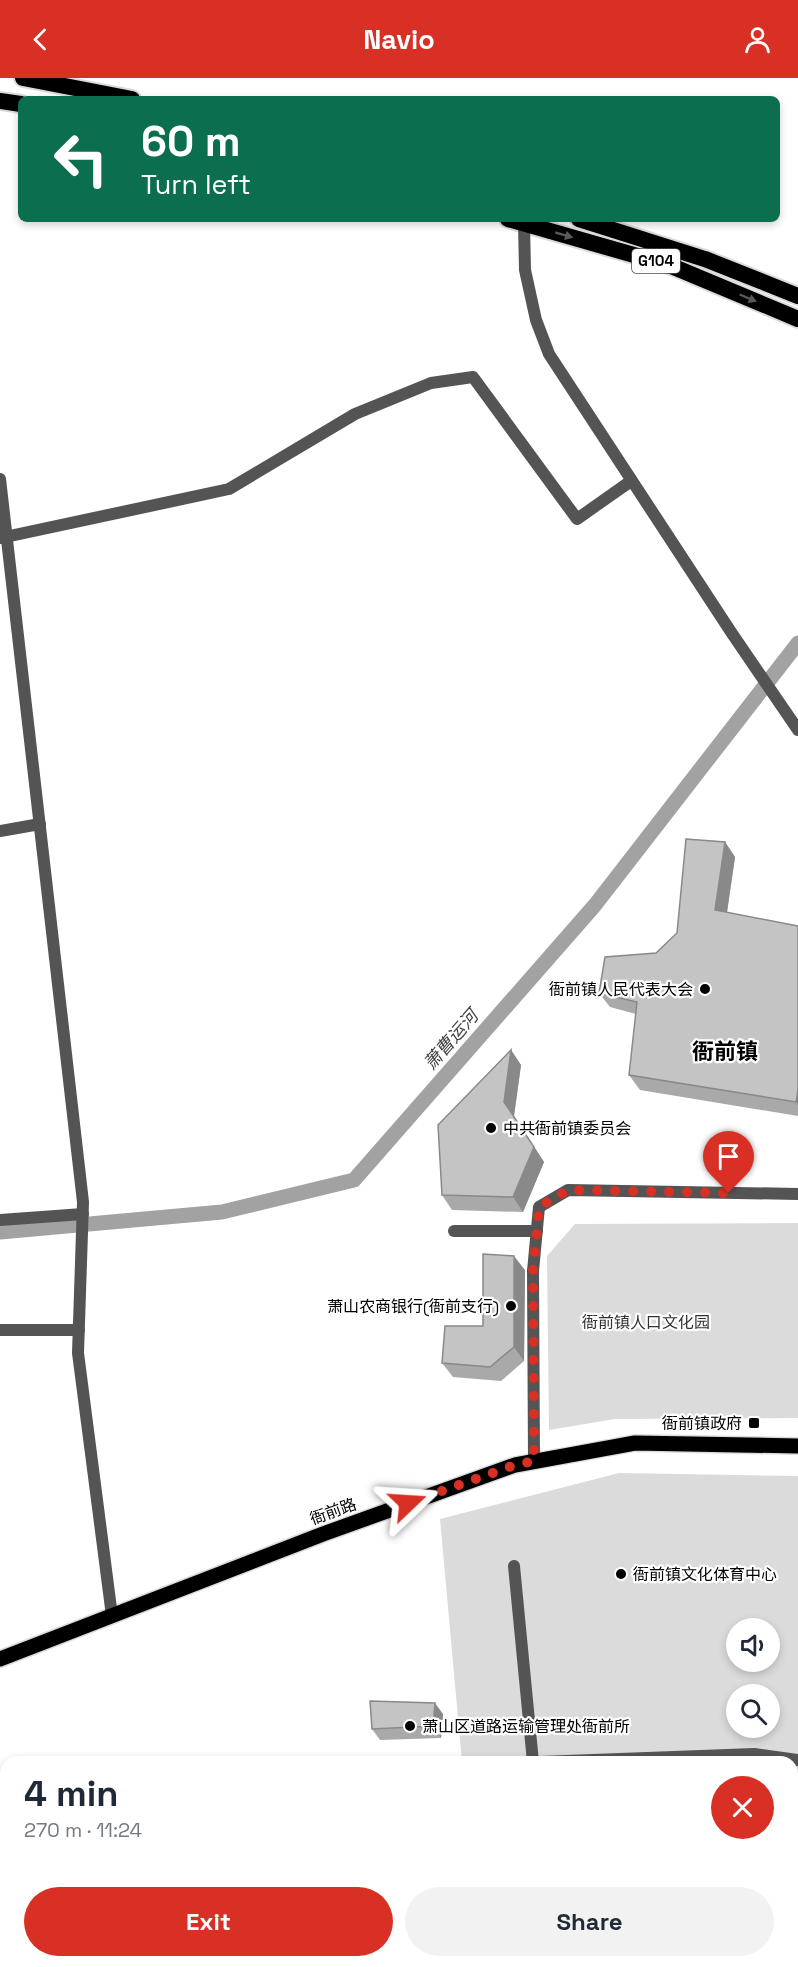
<!DOCTYPE html>
<html lang="en">
<head>
<meta charset="utf-8">
<style>
	body { margin:0; font-family:"Space Grotesk","Noto Sans SC",sans-serif; background:#f2f2f3; color:#1f2937; height:100vh; display:flex; flex-direction:column; font-size:22px; white-space:nowrap }
	* { box-sizing:border-box; margin:0 }
	p { font-size:20px; color:#747a83 }
	.icon { flex:none; width:33px; height:33px; fill:none; stroke:currentColor; stroke-width:2; stroke-linecap:round; stroke-linejoin:round }
	.map { position:relative; flex:1; overflow:hidden }
	.drawer { position:absolute; left:0px; top:1678px; width:798px; height:212px; display:flex; flex-direction:column; background:#fff; border-radius:18px 18px 0 0; box-shadow:0 3px 9px #0003 }
	.drawer>* { flex:none }
	.top-card { position:absolute; left:18px; top:18px; width:762px; height:126px; border-radius:9px; box-shadow:0 3px 9px #0003; background:#0b6e4f; color:#fff; overflow:hidden }
	.controls { position:absolute; left:726px; top:1540px; display:grid; gap:12px }
	.controls a { display:grid; place-items:center; width:54px; height:54px; border-radius:50%; background:#fff; box-shadow:0 3px 9px #0003; font-size:30px }
	.pin { position:absolute; display:grid; place-items:center; width:51px; height:51px; color:#fff; margin:-62px -26px; border-radius:50% 50% 50% 0; rotate:-45deg; box-shadow:0 0 6px #0007 }
	.pin .icon { rotate:45deg }
	.me { position:absolute; width:66px; margin:-33px; rotate:70deg; stroke-linejoin:round; filter:drop-shadow(0 0 4px #0008) }
	.turn { display:flex; align-items:center; gap:21px; height:126px; padding:0 24px; font-size:27px }
	.turn .icon { width:78px; height:78px; stroke-width:2.5 }
	.turn b { display:block; font-size:42px; line-height:51px }
	.round { display:grid; place-items:center; flex:none; width:63px; height:63px; border-radius:32px; background:#f2f2f3 }
	.summary { display:flex; align-items:center; justify-content:space-between; height:102px; padding:0 24px }
	h1 { font-size:36px; font-weight:700; line-height:45px }
	.cta { display:flex; gap:12px; margin-top:auto; padding:12px 24px }
	.cta a { flex:1; height:69px; border-radius:36px; background:#d93025; color:#fff; font-size:24px; font-weight:700; line-height:69px; text-align:center }
	.cta a+a { background:#f2f2f3; color:#1f2937 }
	header { display:flex; justify-content:space-between; align-items:center; height:78px; padding:0 24px; background:#d93025; color:#fff; font-size:27px; font-weight:700 }
	.map>svg:first-child { display:block }
</style>
</head>
<body>
<header><svg class="icon" aria-label="back" viewBox="0 0 24 24"><path d="M15 5l-7 7 7 7"/></svg>Navio<svg class="icon" aria-label="person" viewBox="0 0 24 24"><circle cx="12" cy="8" r="4"/><path d="M4 21q1-7 8-7t8 7"/></svg></header>
<div class="map">
<svg width="798" height="1889" viewBox="0 0 798 1889">
	<rect width="100%" height="100%" fill="#fff"/>
	<g fill="#dbdbdb" fill-rule="evenodd">
		<path d="M798 1145V1340L615 1341 549 1352 547 1178 575 1146Z"/>
		<path d="M619 1395 798 1398V1695H792V1684H462L440 1441ZM736 1551H770V1584H736ZM736 1617H770V1650H736Z"/>
	</g>
	<g fill="none" stroke-linecap="round" stroke-linejoin="round">
		<g stroke="#a2a2a2" stroke-width="4.5">
			<path d="M792 1813H798"/>
			<path d="M347 1884V1889"/>
			<path d="M553 1889 555 1884"/>
		</g>
		<path stroke="#a2a2a2" stroke-width="15" d="M0 1154 222 1134 354 1102 595 827 798 565"/>
		<g stroke="#dbdbdb" stroke-width="18">
			<path id="primary" d="M0 1581 323 1456 515 1387 635 1365 798 1368"/>
		</g>
		<g stroke="#dbdbdb" stroke-width="20">
			<g id="trunk">
				<path d="M23 0 132 21"/>
				<path d="M0 23 21 26"/>
				<path d="M508 141 669 187 798 241"/>
				<path d="M579 141 705 181 798 218"/>
			</g>
		</g>
		<g stroke="#545454" stroke-width="12">
			<path d="M0 401 83 1124 78 1275 112 1538"/>
			<path d="M1 460 229 411 355 336 431 305 473 299 577 441 631 403"/>
			<path d="M0 753 40 746"/>
			<path d="M0 1142 83 1136"/>
			<path d="M454 1153H537"/>
			<path d="M533 1193 534 1383"/>
			<path d="M0 1252H79"/>
			<path d="M514 1488 533 1684"/>
			<path d="M540 1684 754 1676 798 1682"/>
			<path d="M0 1851H6"/>
			<path d="M82 1884 83 1889"/>
		</g>
		<g stroke="#545454" stroke-width="12">
			<path d="M526 141 524 145 525 192 536 242 549 276 731 554 798 652"/>
			<path d="M533 1193 539 1129 568 1112 798 1116"/>
		</g>
		<use href="#primary" stroke="#000" stroke-width="15"/>
		<use href="#trunk" stroke="#000" stroke-width="16"/>
	</g>
	<g fill="#a9a9a9">
		<path d="M725 764 735 779 727 835 798 848V1038L640 1012 629 997 636 936 610 929 599 915 656 875 677 855Z"/>
		<path d="M511 972 521 987 514 1038 544 1084 523 1134 452 1132 442 1117Z"/>
		<path d="M525 1192 524 1283 501 1303 453 1299 442 1285 483 1248Z"/>
		<path d="M443 1636 441 1660 380 1662 372 1651Z"/>
	</g>
	<g fill="#898989">
		<path d="M725 764 735 779 725 847 715 832Z"/>
		<path d="M511 972 521 987 514 1038 544 1084 523 1134 513 1119 504 1024Z"/>
		<path d="M798 1012V1027L796 1024Z"/>
		<path d="M514 1178 525 1192 524 1283 514 1269Z"/>
		<path d="M435 1625 443 1636 441 1660 433 1648Z"/>
	</g>
	<g fill="#c4c4c4" stroke="#898989" stroke-width="1.5">
		<path d="M686 761 725 764 715 832 798 848V1012L796 1024 629 997 637 924 599 915 605 879 656 875 677 855Z"/>
		<path d="M511 972 504 1024 534 1069 513 1119 442 1117 438 1047Z"/>
		<path d="M483 1176 514 1178V1269L490 1289 442 1285 445 1248H483Z"/>
		<path d="M370 1623 435 1625 433 1648 372 1651Z"/>
	</g>
	<defs><path id="oneway-solid" d="M-6-.8H1V-3.2L6.5 0L1 3.2V.8H-6Z" transform="scale(1.5)"/></defs>
	<g fill="#595959">
		<use href="#oneway-solid" transform="translate(564 157) rotate(16)"/>
		<use href="#oneway-solid" transform="translate(748 220) rotate(23)"/>
	</g>
	<g fill="none" stroke-linecap="round" stroke-linejoin="round">
		<path stroke="#d93025" stroke-width="10" stroke-dasharray="0 18" d="M408 1425 515 1387 534 1383 533 1193 539 1129 568 1112 729 1115"/>
	</g>
	<g fill="#000" stroke="#fff" stroke-width="2">
		<circle cx="705" cy="911" r="6"/>
		<circle cx="491" cy="1050" r="6"/>
		<circle cx="511" cy="1228" r="6"/>
		<rect x="748" y="1339" width="12" height="12" rx="3"/>
		<circle cx="621" cy="1496" r="6"/>
		<circle cx="410" cy="1648" r="6"/>
	</g>
	<g text-anchor="middle" stroke-width="4.5" stroke-linejoin="round" paint-order="stroke">
		<rect fill="#fff" stroke="#4c4c4c" stroke-width="1.5" x="632" y="171" width="48" height="24" rx="4.5"/>
		<g font-size="15" font-weight="bold" fill="#000">
			<text x="656" y="188">G104</text>
		</g>
		<g font-size="16" fill="#000" stroke="#fff" text-anchor="end">
			<text x="693" y="917">衙前镇人民代表大会</text>
			<text x="503" y="1056" text-anchor="start">中共衙前镇委员会</text>
			<text x="499" y="1234">萧山农商银行(衙前支行)</text>
			<text x="742" y="1351">衙前镇政府</text>
			<text x="633" y="1502" text-anchor="start">衙前镇文化体育中心</text>
			<text x="422" y="1654" text-anchor="start">萧山区道路运输管理处衙前所</text>
		</g>
		<g font-size="16" fill="#323232" stroke="#fff">
			<text x="646" y="1250">衙前镇人口文化园</text>
		</g>
		<g font-size="16" fill="#000" stroke="#fff">
			<text transform="translate(333 1433) rotate(-20)" y="6">衙前路</text>
		</g>
		<g font-size="18" font-style="italic" fill="#434343" stroke="#fff">
			<text transform="translate(451 962) rotate(-49)" y="6">萧曹运河</text>
		</g>
		<g font-size="22" font-weight="bold" fill="#000" stroke="#fff">
			<text x="725" y="981">衙前镇</text>
		</g>
	</g>
</svg>
<div class="controls">
<a><svg class="icon" aria-label="sound" viewBox="0 0 24 24"><path d="M4 9h4l5-4v14l-5-4H4zM17 9q2 3 0 6"/></svg></a>
<a><svg class="icon" aria-label="search" viewBox="0 0 24 24"><circle cx="10" cy="10" r="6"/><path d="M15 15l6 6"/></svg></a>
</div>
<div class="pin" style="left:729px;top:1115px;background:#d93025"><svg class="icon" aria-label="arrive" viewBox="0 0 24 24"><path d="M6 21V4h12l-3 4 3 4H6"/></svg></div>
<svg class="me" style="left:408px;top:1425px" viewBox="-20 -20 40 40"><path d="M0-17L14 15 0 8-14 15z" fill="#d93025" stroke="#fff" stroke-width="4"/></svg>
<div class="top-card">
<div class="turn"><svg class="icon" aria-label="left" viewBox="0 0 24 24"><path d="M17 20v-9H6M10 6l-5 5 5 5"/></svg><div><b>60 m</b>Turn left</div></div>
</div>
<section class="drawer">
<div class="summary"><div><h1>4 min</h1><p>270 m · 11:24</p></div><a class="round" style="background:#d93025;color:#fff"><svg class="icon" aria-label="close" viewBox="0 0 24 24"><path d="M6 6l12 12M18 6L6 18"/></svg></a></div>
<div class="cta"><a>Exit</a><a>Share</a></div>
</section>
</div>
</body>
</html>
